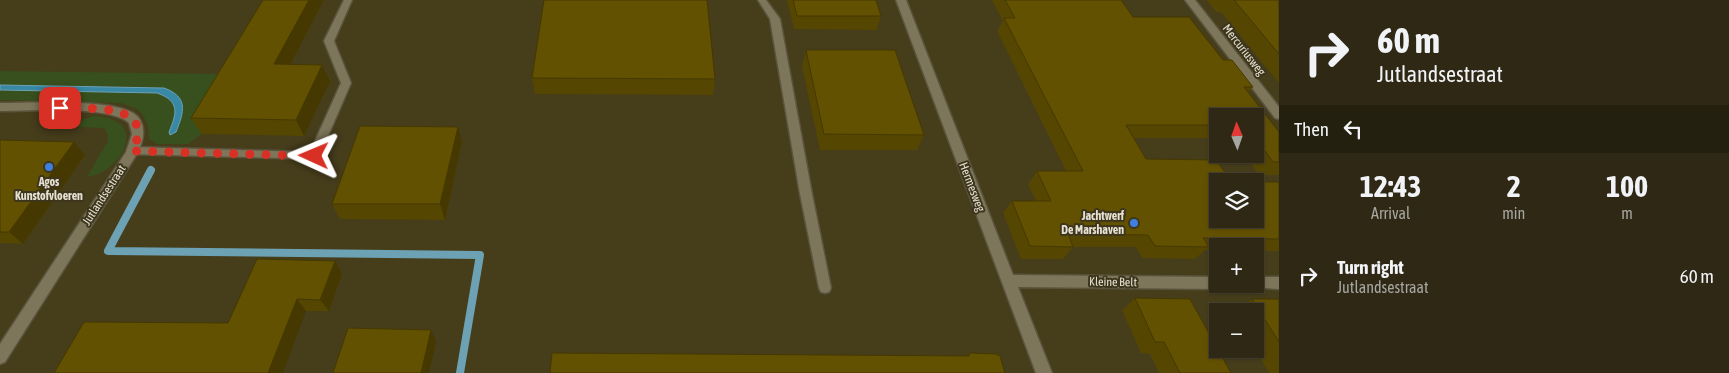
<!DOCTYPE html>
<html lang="en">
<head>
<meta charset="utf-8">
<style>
	body { margin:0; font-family:"Asap Condensed",sans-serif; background:#36301e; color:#f1f3f6; height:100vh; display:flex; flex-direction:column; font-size:19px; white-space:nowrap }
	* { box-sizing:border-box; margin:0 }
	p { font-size:16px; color:#a7a6a0 }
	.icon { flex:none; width:28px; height:28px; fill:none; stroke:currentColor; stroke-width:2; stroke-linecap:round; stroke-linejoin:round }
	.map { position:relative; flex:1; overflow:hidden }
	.details { display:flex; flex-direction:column; background:#2e2815; width:450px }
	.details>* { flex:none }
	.top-card { background:#2e2815; color:#f1f3f6; overflow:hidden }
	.needle { width:32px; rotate:358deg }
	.buttons { position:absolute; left:1209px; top:108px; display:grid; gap:10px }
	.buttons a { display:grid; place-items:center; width:55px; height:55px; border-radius:0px; background:#2e2815; box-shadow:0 1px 4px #0004,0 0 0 1px #494434; font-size:25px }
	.pin { position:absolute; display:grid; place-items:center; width:42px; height:42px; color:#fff; margin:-21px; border-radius:10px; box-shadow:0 2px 8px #0006 }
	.me { position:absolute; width:55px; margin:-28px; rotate:271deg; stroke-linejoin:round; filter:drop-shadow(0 0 4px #0008) }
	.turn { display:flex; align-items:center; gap:18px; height:105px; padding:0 15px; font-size:22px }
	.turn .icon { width:65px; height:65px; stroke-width:2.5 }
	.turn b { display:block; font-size:35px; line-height:42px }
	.then { display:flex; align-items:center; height:48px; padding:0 15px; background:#0003; gap:10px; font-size:19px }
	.eta { display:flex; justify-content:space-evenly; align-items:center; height:85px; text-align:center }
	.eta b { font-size:30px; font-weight:700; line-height:35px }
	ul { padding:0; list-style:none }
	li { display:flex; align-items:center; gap:15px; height:75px; padding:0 15px }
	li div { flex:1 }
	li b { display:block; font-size:19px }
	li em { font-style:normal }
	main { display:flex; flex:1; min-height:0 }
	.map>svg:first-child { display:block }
</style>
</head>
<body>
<main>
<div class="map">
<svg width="1279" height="373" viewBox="0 0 1279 373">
	<rect width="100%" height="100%" fill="#3d351c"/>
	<path fill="#463d1b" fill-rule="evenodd" d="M0 0H1279V373H0ZM1218 116H1255V154H1218ZM1218 181H1255V219H1218ZM1218 246H1255V284H1218ZM1218 311H1255V349H1218Z"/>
	<g fill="#38501d">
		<path d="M0 71 224 74 202 134 188 144H157L149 139 148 125 142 114 137 109 121 103 0 100V90L157 93C180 101 177 113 169 132L175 134 177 95 164 88 148 87 0 85Z"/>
		<path d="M93 116C152 118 122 173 87 177L108 141V135L104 128 78 127 83 119Z"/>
	</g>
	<path fill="#3888a6" stroke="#6ca2b3" d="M0 85 164 88C189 97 184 112 176 132L170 135 169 132C177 113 180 101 157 93L0 90Z"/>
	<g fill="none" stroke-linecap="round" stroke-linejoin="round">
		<path stroke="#6ca2b3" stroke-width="8" d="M151 170 108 251 480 255 460 373"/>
		<g stroke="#5a543d" stroke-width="3">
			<g id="lane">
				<path d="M344 0H352L334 41 351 83 318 159 128 154 127 151 128 148 132 147 310 152 341 83 324 41Z"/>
				<path d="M758 0H766L780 19 812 194 831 288 829 292 825 293 821 292 819 288 800 194 770 19Z"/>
			</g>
		</g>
		<g stroke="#5a543d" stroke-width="3">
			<g id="street">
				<path d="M896 0H906L1013 275 1218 277V284H1225L1223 287 1218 289 1018 287 1052 373H1036Z"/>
				<path d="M1185 0H1195L1279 107V119L1275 118Z"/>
				<path d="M0 103C27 103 121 97 138 117 148 130 142 145 135 157L5 362 0 364V344L126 152 132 134 129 123C110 105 28 111 0 111Z"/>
				<path d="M1255 277H1279V289L1250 287 1248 284H1255Z"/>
			</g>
		</g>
		<use href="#lane" fill="#7e765a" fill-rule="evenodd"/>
		<use href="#street" fill="#7e765a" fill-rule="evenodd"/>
	</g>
	<g fill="#554602">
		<path d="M324 0 290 65 330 81 304 136 202 134 191 118Z"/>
		<path d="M787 0H876L881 16 877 30 794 29Z"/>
		<path d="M992 0H1121L1133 17 1223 60 1253 87 1248 92 1279 132V175H1259L1244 154H1255V116H1218V138H1133L1146 159 1218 219 1279 182V251H1255V246H1218V251L1205 250 1195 259 1142 258 1136 247H1073L1063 259H1021L1003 213 1012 201H1036L1028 184 1037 171H1066L997 31 1003 21Z"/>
		<path d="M1207 0H1279V83L1221 12H1216Z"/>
		<path d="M806 50 924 135 917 150H820L802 66Z"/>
		<path d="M532 78 715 79 713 95 535 94Z"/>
		<path d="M0 140 85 155 23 244 0 243Z"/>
		<path d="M462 142 445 220 340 219 332 204Z"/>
		<path d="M342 274 329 311H306L228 323Z"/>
		<path d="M1135 298 1231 373H1159L1150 354 1141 353 1122 310Z"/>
		<path d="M1252 299H1279V373H1269L1255 349V311H1235Z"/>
	</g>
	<g fill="#453901">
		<path d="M309 0H324L282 80 274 64Z"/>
		<path d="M322 65 330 81 304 136 296 120Z"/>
		<path d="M458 127 462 142 445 220 440 204Z"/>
		<path d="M74 142 85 155 23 244 9 232Z"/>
		<path d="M335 261 342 274 329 311 320 300Z"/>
		<path d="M297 299 306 311 283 373H268Z"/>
		<path d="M431 330 436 341 429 373H421Z"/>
	</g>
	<g fill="#635102" stroke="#453901">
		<path d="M263 0H309L274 64 322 65 296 120 191 118Z"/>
		<path d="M544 0H707L715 79 532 78Z"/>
		<path d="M793 0H876L881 16H797Z"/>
		<path d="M1005 0H1121L1133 17H1189L1223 60H1232L1253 87H1244L1279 132V162H1273L1255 137V116H1218V125H1126L1146 159 1216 160 1231 181H1218V219H1255V182H1279V239L1203 238 1209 247 1155 246 1148 235 1068 234 1073 247 1030 246 1012 201H1051L1037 171H1083L1004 18H1015Z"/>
		<path d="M1234 0H1279V54Z"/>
		<path d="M806 50H895L924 135 824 134Z"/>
		<path d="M360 126 458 127 440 204H332Z"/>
		<path d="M0 140 74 142 9 232H0Z"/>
		<path d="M257 259 335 261 320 300 297 299 268 373H54L84 322 228 323Z"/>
		<path d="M1135 298 1190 299 1231 373H1180L1164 342H1155Z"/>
		<path d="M1252 299H1279V342Z"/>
		<path d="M348 328 431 330 421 373H333Z"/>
		<path d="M552 353 969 356V353L996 354 1000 356 1005 373H550Z"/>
	</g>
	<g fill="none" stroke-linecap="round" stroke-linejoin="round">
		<path stroke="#d93025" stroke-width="9" stroke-dasharray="0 16.2" d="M60 108C87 109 159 102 132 151L314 156"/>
	</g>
	<g fill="#3f7fe0" stroke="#3d351c" stroke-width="2">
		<circle cx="49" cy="167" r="5"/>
		<circle cx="1134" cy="223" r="5"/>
	</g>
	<g text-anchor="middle" stroke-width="4" stroke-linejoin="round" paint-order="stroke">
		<g font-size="12" fill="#e5e0d1" stroke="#3d351c">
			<text transform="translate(1244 50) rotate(52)" y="4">Mercuriusweg</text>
			<text transform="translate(972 187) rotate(69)" y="4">Hermesweg</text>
			<text transform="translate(104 195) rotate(-57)" y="4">Jutlandsestraat</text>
			<text transform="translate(1113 282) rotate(1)" y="4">Kleine Belt</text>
		</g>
		<g font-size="12" font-weight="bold" fill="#e5e0d1" stroke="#3d351c">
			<text x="49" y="186">Agos<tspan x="49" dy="14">Kunstofvloeren</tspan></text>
			<text x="1124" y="220" text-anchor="end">Jachtwerf<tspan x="1124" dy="14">De Marshaven</tspan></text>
		</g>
	</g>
</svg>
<div class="buttons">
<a><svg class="needle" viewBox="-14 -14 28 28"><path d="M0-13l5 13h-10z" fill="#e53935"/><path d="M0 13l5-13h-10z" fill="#a7a6a0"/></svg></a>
<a><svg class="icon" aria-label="layers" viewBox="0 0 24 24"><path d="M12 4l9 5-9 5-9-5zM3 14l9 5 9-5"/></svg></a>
<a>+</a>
<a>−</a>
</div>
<div class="pin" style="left:60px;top:108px;background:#d93025"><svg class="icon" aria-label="arrive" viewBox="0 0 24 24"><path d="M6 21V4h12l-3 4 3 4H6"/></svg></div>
<svg class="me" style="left:314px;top:156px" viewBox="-20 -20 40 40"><path d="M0-17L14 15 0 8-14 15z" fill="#d93025" stroke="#fff" stroke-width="4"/></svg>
</div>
<section class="details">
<div class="top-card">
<div class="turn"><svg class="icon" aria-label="right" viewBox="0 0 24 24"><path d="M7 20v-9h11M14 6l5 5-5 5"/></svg><div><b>60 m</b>Jutlandsestraat</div></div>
<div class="then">Then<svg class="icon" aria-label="left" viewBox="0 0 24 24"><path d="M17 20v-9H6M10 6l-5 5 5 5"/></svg></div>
</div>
<div class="eta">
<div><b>12:43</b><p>Arrival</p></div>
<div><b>2</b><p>min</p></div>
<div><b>100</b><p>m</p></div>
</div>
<ul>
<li><svg class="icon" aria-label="right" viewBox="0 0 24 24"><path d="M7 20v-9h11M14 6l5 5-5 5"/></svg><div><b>Turn right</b><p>Jutlandsestraat</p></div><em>60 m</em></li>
</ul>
</section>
</main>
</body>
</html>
